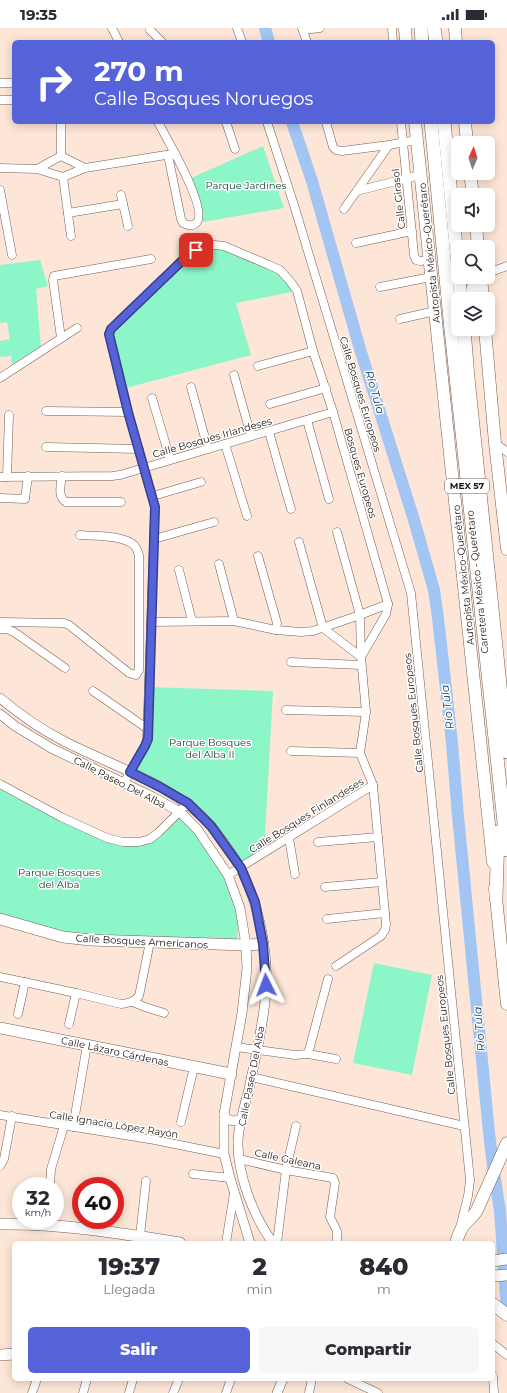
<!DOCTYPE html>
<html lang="es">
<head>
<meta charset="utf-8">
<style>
	body { margin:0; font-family:Montserrat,sans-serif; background:#f7f7f7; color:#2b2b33; height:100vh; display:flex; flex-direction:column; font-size:15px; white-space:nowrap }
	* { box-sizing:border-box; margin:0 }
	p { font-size:13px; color:#7c7c81 }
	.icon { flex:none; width:22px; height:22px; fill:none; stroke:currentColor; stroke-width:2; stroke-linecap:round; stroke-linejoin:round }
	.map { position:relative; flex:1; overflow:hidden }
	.drawer { position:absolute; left:12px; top:1213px; width:483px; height:140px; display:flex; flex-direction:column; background:#fff; border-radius:6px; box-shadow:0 2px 10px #0003 }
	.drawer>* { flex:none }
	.hud { position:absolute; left:12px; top:12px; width:483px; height:84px; border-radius:6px; box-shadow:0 2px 10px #0003; background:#5562d8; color:#fff; overflow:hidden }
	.needle { width:26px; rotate:3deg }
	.tools { position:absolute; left:451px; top:108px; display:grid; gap:8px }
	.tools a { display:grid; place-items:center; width:44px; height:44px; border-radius:6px; background:#fff; box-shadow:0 2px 10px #0003; font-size:20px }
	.speed { position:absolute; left:12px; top:1149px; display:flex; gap:8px; font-size:20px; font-weight:700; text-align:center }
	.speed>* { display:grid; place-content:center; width:52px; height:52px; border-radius:50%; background:#fff; box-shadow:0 2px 10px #0003; line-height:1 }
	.speed small { font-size:10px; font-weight:400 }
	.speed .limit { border:6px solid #d22; background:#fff; color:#111 }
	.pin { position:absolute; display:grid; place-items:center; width:34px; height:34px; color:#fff; margin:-17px; border-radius:8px; box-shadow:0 2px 6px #0006 }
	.me { position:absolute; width:44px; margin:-22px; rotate:357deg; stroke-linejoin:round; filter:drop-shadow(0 0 3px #0008) }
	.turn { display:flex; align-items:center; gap:14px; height:84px; padding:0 16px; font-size:18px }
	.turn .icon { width:52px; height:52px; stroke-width:2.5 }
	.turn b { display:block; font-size:28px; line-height:34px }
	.eta { display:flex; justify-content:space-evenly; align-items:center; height:68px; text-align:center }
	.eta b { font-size:24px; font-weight:800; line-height:28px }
	.action { display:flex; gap:8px; margin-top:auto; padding:8px 16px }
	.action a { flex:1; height:46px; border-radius:6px; background:#5562d8; color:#fff; font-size:16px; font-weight:800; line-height:46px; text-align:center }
	.action a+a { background:#f7f7f7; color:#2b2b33 }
	.status { display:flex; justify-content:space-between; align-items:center; height:28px; padding:0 20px; background:#fff; direction:ltr }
	.status svg { height:11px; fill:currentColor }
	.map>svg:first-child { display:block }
</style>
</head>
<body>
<div class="status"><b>19:35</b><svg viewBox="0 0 49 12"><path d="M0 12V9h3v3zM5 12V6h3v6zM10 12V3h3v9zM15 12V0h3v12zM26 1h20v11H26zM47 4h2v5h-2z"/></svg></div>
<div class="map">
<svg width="507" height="1365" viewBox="0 0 507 1365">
	<rect width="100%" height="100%" fill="#fde6d7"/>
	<g fill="#8df6c8">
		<path d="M263 118 284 180 197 195 189 151Z"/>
		<path d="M215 217 269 237 297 263 236 275 251 327 122 361 111 301 187 228Z"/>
		<path d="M40 232 48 258 36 261 41 319 12 339 11 328 0 329V313L10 311 7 294 0 295V237Z"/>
		<path d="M149 659 273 663 264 826 241 840 188 775 130 744 145 718Z"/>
		<path d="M0 757 107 810 150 811 180 784 228 847 240 880 237 914 90 912 0 891Z"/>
		<path d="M374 935 432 947 412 1047 353 1035Z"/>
	</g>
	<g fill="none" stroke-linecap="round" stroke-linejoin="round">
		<g stroke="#a2c5f4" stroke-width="12">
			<path d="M265 0 269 14"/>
			<path d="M292 94 312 153 360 321 414 492 434 562 438 590 452 715 458 788 489 1104 493 1138 500 1183 507 1282"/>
		</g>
		<g stroke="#735f52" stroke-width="9">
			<g id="minor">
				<path d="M112 0 119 14"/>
				<path d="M237 0 242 14"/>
				<path d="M302 0 307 14"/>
				<path d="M392 0 393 14"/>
				<path d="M150 2 162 14"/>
				<path d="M303 2 320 0"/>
				<path d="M0 55H14"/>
				<path d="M0 72H14"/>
				<path d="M158 94C165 108 212 186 195 196 191 199 187 197 183 195L181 191 168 127"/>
				<path d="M226 94 235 121"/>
				<path d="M267 94 294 177 411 565 470 1152 468 1168 460 1200"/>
				<path d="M326 94 333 119 336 122 342 123 389 117 417 112"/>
				<path d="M401 94 414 227 416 232 420 233 429 232"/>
				<path d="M61 128V94"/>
				<path d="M0 140 37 141 63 149 85 140 172 126"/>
				<path d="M37 141 61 128 85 140"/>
				<path d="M63 149 71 208"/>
				<path d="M0 162 12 227"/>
				<path d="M357 163 420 147"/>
				<path d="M121 167 128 198"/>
				<path d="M344 181 389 117"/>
				<path d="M68 185 123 176"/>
				<path d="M356 215 412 203"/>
				<path d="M488 245 507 238"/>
				<path d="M380 259 431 249"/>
				<path d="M400 291 435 283"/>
				<path d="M61 310 53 252 54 248 151 231"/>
				<path d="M258 338 313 323"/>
				<path d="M234 347 251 408"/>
				<path d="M0 350 77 300"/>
				<path d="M191 359 208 421"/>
				<path d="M152 370 170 431"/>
				<path d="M270 376 326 360"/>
				<path d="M46 383 128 384"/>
				<path d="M307 392 329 471"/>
				<path d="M269 404 291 481"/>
				<path d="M495 415 507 424"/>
				<path d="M225 416 247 488"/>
				<path d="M46 419 139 421"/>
				<path d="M62 448C61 456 57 469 66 474H121"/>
				<path d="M0 449 112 448 120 447 333 384"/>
				<path d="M7 449 9 387"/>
				<path d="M153 468 201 454"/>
				<path d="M0 470 25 471 28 448"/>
				<path d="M154 511 214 494"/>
				<path d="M258 528 277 595 276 602"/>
				<path d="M219 536 234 593"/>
				<path d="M179 542 192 593"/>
				<path d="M0 594 64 595 69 597 129 645 136 647 139 642V527C138 524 137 521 135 518 125 507 95 508 80 507"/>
				<path d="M152 594 234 593 276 602 301 604 313 603 360 587 388 576"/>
				<path d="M0 601H7L14 604 65 640"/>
				<path d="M291 634 361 637"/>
				<path d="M93 663 148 701"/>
				<path d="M286 682 366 684"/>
				<path d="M291 723 360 725"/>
				<path d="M124 755 145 718 147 711 155 479 128 384 109 306 111 301 187 228 195 222 205 218 215 217 224 218 269 237 280 242 290 253 297 263 313 323 333 384 388 576 386 586 361 629 323 600 299 514"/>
				<path d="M0 756 61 789 107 810 123 814H139L150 811 159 804 188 775"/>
				<path d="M289 810 295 846"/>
				<path d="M318 814 378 809"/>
				<path d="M228 847 373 757"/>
				<path d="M325 859 382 854"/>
				<path d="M327 891 385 885"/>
				<path d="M336 938 381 908 385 902 386 896 373 757 360 725 366 684 361 629 360 587 337 504"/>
				<path d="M0 949 76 965 121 976C129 975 134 974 139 968L150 914"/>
				<path d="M133 974 145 979 164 985"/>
				<path d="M18 986 25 954"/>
				<path d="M69 996 76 965"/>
				<path d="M236 1019 295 1027 308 1026 336 1031"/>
				<path d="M308 1026 328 951"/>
				<path d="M251 1049 464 1098"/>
				<path d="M0 1087 155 1112 224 1126"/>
				<path d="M181 1094 194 1039"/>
				<path d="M73 1099 87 1017"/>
				<path d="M239 1131 286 1142 333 1150 335 1155 330 1189 337 1203V1212"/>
				<path d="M0 1138 4 1131 12 1088"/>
				<path d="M193 1146 230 1150"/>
				<path d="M50 1158 51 1141 64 1098"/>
				<path d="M140 1208 146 1153"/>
				<path d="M226 1215 234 1165"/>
				<path d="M277 1215 286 1142 296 1098"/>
				<path d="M493 1316 507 1327"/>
				<path d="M493 1348 494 1365"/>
				<path d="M348 1351 378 1365"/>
				<path d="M32 1365 37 1351"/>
				<path d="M83 1365 87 1351"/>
				<path d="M129 1365 133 1351"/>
				<path d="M173 1365 179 1351"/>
				<path d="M226 1365 231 1351"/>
				<path d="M309 1365 312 1351"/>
			</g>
		</g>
		<g stroke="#735f52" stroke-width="10">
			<g id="tertiary">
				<path d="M0 670C18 685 39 700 60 711 108 737 176 756 212 799 220 809 235 830 241 841 260 879 270 931 265 973 262 1002 255 1032 249 1061 245 1077 239 1095 238 1112 237 1146 253 1188 273 1215"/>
				<path d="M0 686 15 698 51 720 153 769 180 784 197 801 228 847 240 880 246 917 247 940 242 985 224 1086V1126L230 1150 250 1215"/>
				<path d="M224 1086C227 1094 235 1094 242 1091"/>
				<path d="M277 1365 283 1351"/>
			</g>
		</g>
		<g stroke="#735f52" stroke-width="12">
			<g id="secondary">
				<path d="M0 891 63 909 90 912 246 917 263 916"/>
				<path d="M0 1000 231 1046"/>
				<path d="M0 1196C60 1195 120 1205 180 1215"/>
				<path d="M493 1233 507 1231"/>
				<path d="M493 1248 507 1247"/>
				<path d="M0 1327 14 1326"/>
			</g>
		</g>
		<g stroke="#735f52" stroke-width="13">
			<g id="primary">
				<path d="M405 0 406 14"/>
				<path d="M455 0 456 14"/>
				<path d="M415 94 493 834"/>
				<path d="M465 94 467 115"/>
				<path d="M470 145 473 167"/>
				<path d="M476 197 478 219"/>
				<path d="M481 249 483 271"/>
				<path d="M485 301 495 415 507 521"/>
				<path d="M495 860 507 976"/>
				<path d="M456 1215C458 1208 460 1202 464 1197 468 1192 474 1188 477 1182L507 1115"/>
				<path d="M493 1276 507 1287"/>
			</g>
		</g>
		<g stroke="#735f52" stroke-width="14">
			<g id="trunk">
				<path d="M421 0 422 14"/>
				<path d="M434 0 436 14"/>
				<path d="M431 94 451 302 507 822"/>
				<path d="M444 94 458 239"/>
				<path d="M478 219V216"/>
				<path d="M459 249 461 271"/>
				<path d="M472 271 475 249"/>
				<path d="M464 301 468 350 507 724"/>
				<path d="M496 870 498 804"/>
			</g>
		</g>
		<use href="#minor" stroke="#fff" stroke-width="8"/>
		<use href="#tertiary" stroke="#fff" stroke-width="9"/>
		<use href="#secondary" stroke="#fff" stroke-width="11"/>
		<use href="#primary" stroke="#fff" stroke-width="12"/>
		<use href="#trunk" stroke="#fff" stroke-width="13"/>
	</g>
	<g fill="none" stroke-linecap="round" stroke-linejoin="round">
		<g stroke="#37408c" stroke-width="10">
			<path id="route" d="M196 222 187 228 111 301 109 306 128 384 155 479 148 711 145 718 130 744 160 759 188 775 211 798 241 840 255 874 263 916 266 957"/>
		</g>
		<use href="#route" stroke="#5562d8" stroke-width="7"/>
	</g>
	<g text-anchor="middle" stroke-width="3" stroke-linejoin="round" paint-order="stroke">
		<rect fill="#fff" stroke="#625c58" stroke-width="1" x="445" y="451" width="44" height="14" rx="3"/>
		<g font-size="9" font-weight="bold" fill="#1e1611">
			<text x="467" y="461">MEX 57</text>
		</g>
		<g font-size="10" fill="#093e2b" stroke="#fff">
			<text x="246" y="161">Parque Jardines</text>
			<text x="210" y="718">Parque Bosques<tspan x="210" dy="12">del Alba II</tspan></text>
			<text x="59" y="848">Parque Bosques<tspan x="59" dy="12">del Alba</tspan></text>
		</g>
		<g font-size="10" fill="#1e1611" stroke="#fff">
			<text transform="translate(398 171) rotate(-96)" y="4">Calle Girasol</text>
			<text transform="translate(429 225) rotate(-96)" y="4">Autopista México-Querétaro</text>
			<text transform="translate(361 366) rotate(73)" y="4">Calle Bosques Europeos</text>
			<text transform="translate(212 409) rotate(-16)" y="4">Calle Bosques Irlandeses</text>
			<text transform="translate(361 445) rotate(74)" y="4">Bosques Europeos</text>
			<text transform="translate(463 547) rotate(-96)" y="4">Autopista México-Querétaro</text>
			<text transform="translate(477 554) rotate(-96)" y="4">Carretera México - Querétaro</text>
			<text transform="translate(413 685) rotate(-96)" y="4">Calle Bosques Europeos</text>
			<text transform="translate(120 754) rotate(27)" y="4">Calle Paseo Del Alba</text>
			<text transform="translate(306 787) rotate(-32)" y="4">Calle Bosques Finlandeses</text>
			<text transform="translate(142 913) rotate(3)" y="4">Calle Bosques Americanos</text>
			<text transform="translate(445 1007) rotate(-96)" y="4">Calle Bosques Europeos</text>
			<text transform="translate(115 1023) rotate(12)" y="4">Calle Lázaro Cárdenas</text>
			<text transform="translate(251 1048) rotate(-79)" y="4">Calle Paseo Del Alba</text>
			<text transform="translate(114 1096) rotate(9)" y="4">Calle Ignacio López Rayón</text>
			<text transform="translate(288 1131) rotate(12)" y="4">Calle Galeana</text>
		</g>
		<g font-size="11" font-style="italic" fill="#012a59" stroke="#fff">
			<text transform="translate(375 364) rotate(74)" y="4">Río Tula</text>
			<text transform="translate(447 679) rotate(-97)" y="4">Río Tula</text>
			<text transform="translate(479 1001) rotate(-95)" y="4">Río Tula</text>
		</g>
	</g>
</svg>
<div class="tools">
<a><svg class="needle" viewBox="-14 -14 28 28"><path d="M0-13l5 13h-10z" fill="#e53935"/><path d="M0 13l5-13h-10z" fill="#7c7c81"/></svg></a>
<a><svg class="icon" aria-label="sound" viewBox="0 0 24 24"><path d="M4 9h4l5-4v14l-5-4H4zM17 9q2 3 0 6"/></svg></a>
<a><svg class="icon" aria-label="search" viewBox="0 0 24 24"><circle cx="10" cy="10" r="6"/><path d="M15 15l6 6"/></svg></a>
<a><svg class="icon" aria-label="layers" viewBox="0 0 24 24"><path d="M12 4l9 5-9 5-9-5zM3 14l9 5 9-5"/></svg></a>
</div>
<div class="speed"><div>32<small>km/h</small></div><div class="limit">40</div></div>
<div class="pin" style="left:196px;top:222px;background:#d93025"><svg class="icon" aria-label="arrive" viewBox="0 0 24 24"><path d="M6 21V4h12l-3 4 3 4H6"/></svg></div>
<svg class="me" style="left:266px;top:957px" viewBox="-20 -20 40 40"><path d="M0-17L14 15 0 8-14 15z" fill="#5562d8" stroke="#fff" stroke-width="4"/></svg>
<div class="hud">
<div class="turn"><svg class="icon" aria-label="right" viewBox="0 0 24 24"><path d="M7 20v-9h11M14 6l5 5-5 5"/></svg><div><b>270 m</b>Calle Bosques Noruegos</div></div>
</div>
<section class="drawer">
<div class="eta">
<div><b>19:37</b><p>Llegada</p></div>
<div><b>2</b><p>min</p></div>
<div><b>840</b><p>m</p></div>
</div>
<div class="action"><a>Salir</a><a>Compartir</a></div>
</section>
</div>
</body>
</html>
